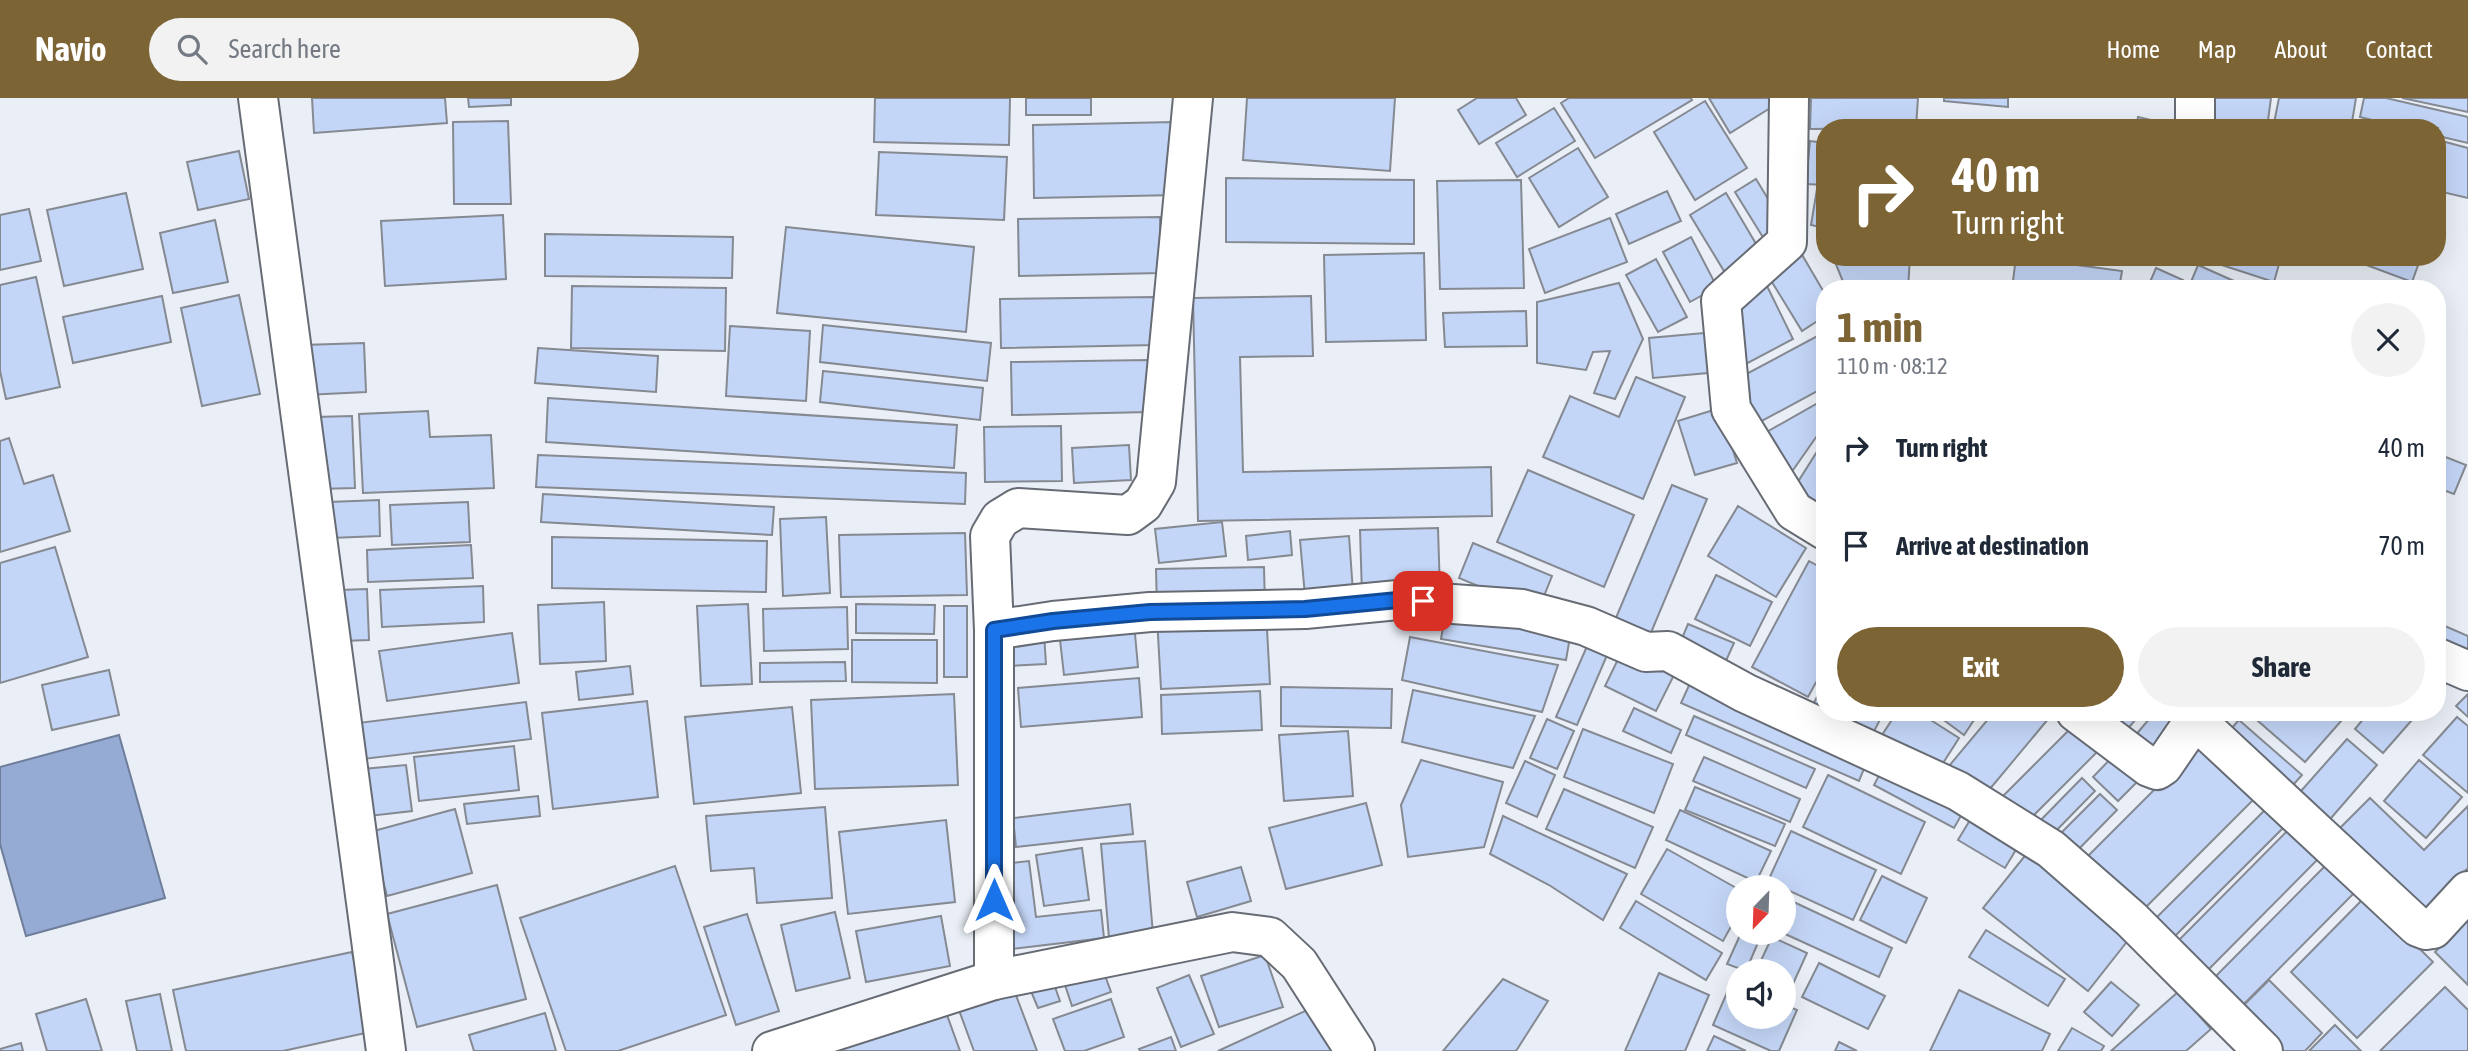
<!DOCTYPE html>
<html lang="en">
<head>
<meta charset="utf-8">
<style>
	body { margin:0; font-family:"Asap Condensed",sans-serif; background:#f2f2f3; color:#1f2937; height:100vh; display:flex; flex-direction:column; font-size:26px; white-space:nowrap }
	* { box-sizing:border-box; margin:0 }
	p { font-size:23px; color:#747a83 }
	.icon { flex:none; width:38px; height:38px; fill:none; stroke:currentColor; stroke-width:2; stroke-linecap:round; stroke-linejoin:round }
	.map { position:relative; flex:1; overflow:hidden }
	.sheet { position:absolute; left:1816px; top:182px; width:630px; height:441px; display:flex; flex-direction:column; background:#fff; border-radius:28px; box-shadow:0 7px 28px #0002 }
	.sheet>* { flex:none }
	.banner { position:absolute; left:1816px; top:21px; width:630px; height:147px; border-radius:28px; box-shadow:0 7px 28px #0002; background:#7d6435; color:#fff; overflow:hidden }
	.needle { width:46px; rotate:203deg }
	.buttons { position:absolute; left:1726px; top:777px; display:grid; gap:14px }
	.buttons a { display:grid; place-items:center; width:70px; height:70px; border-radius:50%; background:#fff; box-shadow:0 7px 28px #0002; font-size:35px }
	.pin { position:absolute; display:grid; place-items:center; width:60px; height:60px; color:#fff; margin:-30px; border-radius:14px; box-shadow:0 4px 10px #0006 }
	.me { position:absolute; width:77px; margin:-38px; rotate:0deg; stroke-linejoin:round; filter:drop-shadow(0 0 5px #0008) }
	.turn { display:flex; align-items:center; gap:24px; height:147px; padding:0 21px; font-size:32px }
	.turn .icon { width:91px; height:91px; stroke-width:2.5 }
	.turn b { display:block; font-size:49px; line-height:60px }
	.round { display:grid; place-items:center; flex:none; width:74px; height:74px; border-radius:37px; background:#f2f2f3 }
	.head { display:flex; align-items:center; justify-content:space-between; height:119px; padding:0 21px }
	h1 { font-size:42px; font-weight:700; line-height:52px; color:#7d6435 }
	.cta { display:flex; gap:14px; margin-top:auto; padding:14px 21px }
	.cta a { flex:1; height:80px; border-radius:42px; background:#7d6435; color:#fff; font-size:28px; font-weight:700; line-height:80px; text-align:center }
	.cta a+a { background:#f2f2f3; color:#1f2937 }
	ul { padding:0; list-style:none }
	li { display:flex; align-items:center; gap:21px; height:98px; padding:0 21px }
	li div { flex:1 }
	li b { display:block; font-size:26px }
	li em { font-style:normal }
	header { display:flex; align-items:center; gap:42px; box-sizing:border-box; height:98px; padding:0 35px; background:#7d6435; color:#fff }
	header strong { font-size:33px }
	nav { display:flex; gap:38px; margin-inline-start:auto; font-size:24px }
	.search { width:490px; height:63px; background:#f2f2f3; display:flex; align-items:center; gap:18px; box-sizing:border-box; padding:0 24px; border-radius:38px; color:#747a83; font-size:26px }
	.map>svg:first-child { display:block }
</style>
</head>
<body>
<header>
<strong>Navio</strong>
<div class="search"><svg class="icon" aria-label="search" viewBox="0 0 24 24"><circle cx="10" cy="10" r="6"/><path d="M15 15l6 6"/></svg>Search here</div>
<nav><a>Home</a><a>Map</a><a>About</a><a>Contact</a></nav>
</header>
<div class="map">
<svg width="2468" height="953" viewBox="0 0 2468 953">
	<rect width="100%" height="100%" fill="#eaeff7"/>
	<path fill="#96abd3" stroke="#6e7d9a" stroke-width="2" d="M119 637 165 800 26 838 0 746V669Z"/>
	<g fill="#c4d6f7" stroke="#858991" stroke-width="2">
		<path d="M312 0H445L447 25 314 35Z"/>
		<path d="M468 0H511V7L469 9Z"/>
		<path d="M875 0H1010L1009 47 874 44Z"/>
		<rect x="1026" y="0" width="65" height="17"/>
		<path d="M1247 0H1395L1390 73 1243 62Z"/>
		<path d="M1477 0H1516L1526 17 1479 46 1458 12Z"/>
		<path d="M1569 0H1691L1692 2 1595 60 1561 5Z"/>
		<path d="M1709 0H1770L1775 7 1730 35Z"/>
		<path d="M1811 0H1918L1916 30 1810 31Z"/>
		<path d="M1944 0H2008V9L1944 3Z"/>
		<path d="M2204 0H2271L2267 30H2224L2200 26Z"/>
		<path d="M2279 0H2356L2351 30H2273Z"/>
		<path d="M2364 0H2386L2468 19V45L2438 38V30H2403L2360 19Z"/>
		<path d="M2402 0H2468V14Z"/>
		<path d="M1705 3 1747 70 1695 102 1654 34Z"/>
		<path d="M1554 10 1575 43 1517 79 1496 45Z"/>
		<path d="M2138 19 2168 26 2167 30H2136Z"/>
		<path d="M508 23 511 106H454L453 24Z"/>
		<path d="M2356 23 2384 30H2355Z"/>
		<path d="M1174 24 1176 97 1034 100 1033 27Z"/>
		<path d="M2438 42 2468 50V100L2438 93Z"/>
		<path d="M1810 43 1825 45V87L1806 86Z"/>
		<path d="M1578 50 1608 99 1559 129 1529 80Z"/>
		<path d="M239 53 249 101 198 112 187 64Z"/>
		<path d="M879 54 1007 59 1004 122 876 117Z"/>
		<path d="M1226 80 1414 82V146L1226 144Z"/>
		<path d="M1756 81 1785 129 1764 141 1735 94Z"/>
		<path d="M1521 82 1524 190 1440 191 1437 83Z"/>
		<path d="M1817 91 1825 93V130L1811 127Z"/>
		<path d="M1667 93 1681 123 1629 146 1616 116Z"/>
		<path d="M126 95 143 171 64 188 47 112Z"/>
		<path d="M1726 95 1762 156 1727 178 1690 117Z"/>
		<path d="M29 111 41 163 0 172V117Z"/>
		<path d="M503 117 506 181 385 188 381 123Z"/>
		<path d="M1160 119 1161 175 1019 178 1018 121Z"/>
		<path d="M1610 120 1627 164 1545 195 1529 151Z"/>
		<path d="M215 122 228 184 173 195 160 135Z"/>
		<path d="M786 129 974 149 966 234 777 215Z"/>
		<path d="M545 136 733 139 732 180 545 178Z"/>
		<path d="M1691 139 1717 189 1690 204 1663 154Z"/>
		<path d="M1424 155 1426 242 1326 244 1324 157Z"/>
		<path d="M1801 155 1825 196V218L1802 233 1767 176Z"/>
		<path d="M1833 159H1910L1908 191H1846Z"/>
		<path d="M2016 159 2122 173 2119 191H2012Z"/>
		<path d="M2197 159H2281L2274 184Z"/>
		<path d="M2345 159H2421L2412 184Z"/>
		<path d="M1656 161 1687 219 1658 234 1626 177Z"/>
		<path d="M2198 167 2252 191H2188Z"/>
		<path d="M2156 170 2183 182 2180 191H2147Z"/>
		<path d="M36 179 60 289 6 301 0 273V187Z"/>
		<path d="M1765 184 1793 241 1742 268 1728 204Z"/>
		<path d="M1619 185 1643 241 1615 301 1594 295 1610 253 1593 254 1586 272 1537 265V204Z"/>
		<path d="M572 188 726 190 725 253 571 250Z"/>
		<path d="M239 197 260 296 202 308 181 210Z"/>
		<path d="M162 198 171 244 73 265 63 219Z"/>
		<path d="M1311 198 1313 258 1240 259 1243 374 1491 369 1492 418 1198 423 1193 200Z"/>
		<path d="M1154 199 1156 247 1001 250 1000 201Z"/>
		<path d="M1526 213 1527 248 1445 249 1443 215Z"/>
		<path d="M823 227 991 245 987 283 820 264Z"/>
		<path d="M730 228 810 233 806 303 726 298Z"/>
		<path d="M1715 234 1719 274 1653 280 1649 240Z"/>
		<path d="M1825 234V289L1760 324 1737 281Z"/>
		<path d="M364 245 366 294 305 297 303 247Z"/>
		<path d="M538 250 658 258 656 294 535 285Z"/>
		<path d="M1148 262 1149 314 1012 317 1011 264Z"/>
		<path d="M823 273 983 290 980 322 820 304Z"/>
		<path d="M1636 279 1685 299 1643 401 1543 359 1570 298 1619 319Z"/>
		<path d="M548 300 957 327 954 370 546 344Z"/>
		<path d="M1825 301V332L1819 335 1784 385 1756 340Z"/>
		<path d="M1720 310 1737 365 1695 377 1678 323Z"/>
		<path d="M428 313 430 339 491 337 494 390 363 395 359 316Z"/>
		<path d="M352 318 355 390 318 391 315 319Z"/>
		<path d="M1061 328 1062 383 985 384 984 329Z"/>
		<path d="M9 340 24 386 53 377 70 433 0 454V343Z"/>
		<path d="M1825 341V393L1812 413 1789 398Z"/>
		<path d="M1129 347 1131 382 1074 385 1072 350Z"/>
		<path d="M2438 356 2466 367 2454 396 2438 390Z"/>
		<path d="M538 357 966 375 965 406 536 389Z"/>
		<path d="M1528 372 1634 417 1604 489 1497 444Z"/>
		<path d="M1672 387 1707 401 1645 549 1610 534Z"/>
		<path d="M543 396 774 409 772 437 541 424Z"/>
		<path d="M379 402 380 438 331 440 329 404Z"/>
		<path d="M468 404 470 444 392 447 390 407Z"/>
		<path d="M1738 408 1806 450 1776 499 1708 458Z"/>
		<path d="M826 419 830 495 783 498 780 421Z"/>
		<path d="M1222 424 1226 458 1159 465 1155 431Z"/>
		<path d="M1438 430 1440 494 1362 497 1360 432Z"/>
		<path d="M1290 433 1292 457 1248 462 1246 438Z"/>
		<path d="M965 435 967 497 841 499 839 437Z"/>
		<path d="M1349 438 1353 494 1305 498 1300 442Z"/>
		<path d="M552 439 767 443 766 494 552 490Z"/>
		<path d="M1473 445 1552 478 1538 513 1459 480Z"/>
		<path d="M471 447 473 480 368 484 367 452Z"/>
		<path d="M55 449 88 559 0 585V465Z"/>
		<path d="M1809 463 1825 472V568L1808 599 1752 569Z"/>
		<path d="M1264 469 1265 508 1157 510 1156 471Z"/>
		<path d="M1716 477 1772 504 1750 548 1695 521Z"/>
		<path d="M483 488 484 524 382 529 380 492Z"/>
		<path d="M367 491 369 542 342 543 339 492Z"/>
		<path d="M604 504 606 563 540 566 538 507Z"/>
		<path d="M748 506 752 586 701 588 697 508Z"/>
		<path d="M856 506 935 507 934 536 856 535Z"/>
		<path d="M1447 506 1572 527 1566 562 1441 541Z"/>
		<rect x="944" y="508" width="23" height="71"/>
		<path d="M847 509 848 551 764 553 763 511Z"/>
		<path d="M1266 513 1270 586 1161 591 1157 519Z"/>
		<path d="M1134 525 1138 569 1064 577 1059 533Z"/>
		<path d="M2438 525 2468 538V561L2438 547Z"/>
		<path d="M1688 526 1734 545 1725 565 1680 545Z"/>
		<path d="M512 535 519 585 387 603 379 553Z"/>
		<path d="M1044 536 1046 566 1009 568 1007 539Z"/>
		<path d="M1410 539 1558 567 1542 614 1402 582Z"/>
		<path d="M1591 539 1611 548 1577 627 1556 619Z"/>
		<path d="M852 542H937V585L852 584Z"/>
		<path d="M1624 549 1675 575 1656 613 1605 588Z"/>
		<path d="M845 564 846 583 760 584V565Z"/>
		<path d="M630 568 633 596 579 602 576 574Z"/>
		<path d="M109 572 119 617 52 632 42 587Z"/>
		<path d="M1139 580 1142 619 1021 629 1018 590Z"/>
		<path d="M1691 583 1868 661 1859 683 1681 605Z"/>
		<path d="M1825 584V614H1884L1870 641 1811 610Z"/>
		<path d="M1281 589 1392 591 1391 630 1281 628Z"/>
		<path d="M1413 592 1535 618 1513 670 1402 644Z"/>
		<path d="M1260 593 1262 632 1162 636 1161 597Z"/>
		<path d="M954 596 958 687 815 691 811 602Z"/>
		<path d="M2468 596V619L2456 608Z"/>
		<path d="M647 603 658 699 553 711 542 615Z"/>
		<path d="M526 604 531 641 355 662 350 626Z"/>
		<path d="M792 609 801 695 694 706 685 619Z"/>
		<path d="M1634 610 1681 632 1671 655 1623 633Z"/>
		<path d="M1897 614H1918L1959 640 1938 673 1882 637Z"/>
		<path d="M1933 614H1969L1976 619 1964 637Z"/>
		<path d="M1994 614H2042L2049 620 1984 698 1949 668Z"/>
		<path d="M2114 614H2142L2125 634 2109 620Z"/>
		<path d="M2155 614H2168L2181 624 2152 656 2134 639Z"/>
		<path d="M2251 614H2349L2305 664 2250 616Z"/>
		<path d="M2369 614H2419L2383 655 2355 631Z"/>
		<path d="M1694 618 1815 671 1806 690 1686 637Z"/>
		<path d="M2457 619 2468 628V695L2423 657Z"/>
		<path d="M1547 621 1574 633 1557 671 1530 660Z"/>
		<path d="M2080 621 2105 646 2020 731 1995 706Z"/>
		<path d="M2239 622 2302 677 2284 697 2221 642Z"/>
		<path d="M1583 631 1673 666 1654 715 1564 679Z"/>
		<path d="M1348 633 1353 698 1284 703 1279 637Z"/>
		<path d="M2205 641 2259 696 2138 817 2083 763Z"/>
		<path d="M2347 641 2377 667 2325 727 2294 701Z"/>
		<path d="M514 648 519 692 419 703 414 659Z"/>
		<path d="M2120 651 2145 676 2118 703 2093 679Z"/>
		<path d="M1704 659 1800 701 1790 724 1693 683Z"/>
		<path d="M1421 662 1503 684 1484 749 1408 759 1401 707Z"/>
		<path d="M2419 662 2462 699 2426 740 2384 703Z"/>
		<path d="M1525 663 1555 677 1537 719 1506 705Z"/>
		<path d="M1885 666 1966 709 1954 730 1874 687Z"/>
		<path d="M406 667 412 713 369 718 363 671Z"/>
		<path d="M1828 677 1925 724 1901 776 1803 729Z"/>
		<path d="M2082 680 2095 693 2046 743 2033 730Z"/>
		<path d="M1695 689 1785 726 1775 748 1685 712Z"/>
		<path d="M1564 691 1653 729 1635 770 1546 731Z"/>
		<path d="M2100 696 2117 712 2068 762 2051 745Z"/>
		<path d="M538 698 540 718 467 726 464 706Z"/>
		<path d="M2370 700 2424 752 2468 708V770L2423 816 2337 733Z"/>
		<path d="M1366 705 1382 767 1286 791 1269 730Z"/>
		<path d="M2272 705 2290 723 2173 840 2154 822Z"/>
		<path d="M1130 706 1133 736 1016 749 1013 720Z"/>
		<path d="M825 709 832 800 757 805 754 770 711 773 706 718Z"/>
		<path d="M455 711 472 775 387 798 370 734Z"/>
		<path d="M1680 712 1771 753 1756 784 1666 742Z"/>
		<path d="M1973 717 2020 745 2005 770 1958 742Z"/>
		<path d="M1503 718 1627 776 1603 822 1549 787 1490 756Z"/>
		<path d="M946 722 955 804 848 816 839 734Z"/>
		<path d="M2297 723 2327 752 2206 874 2177 844Z"/>
		<path d="M1791 733 1876 772 1853 822 1768 783Z"/>
		<path d="M1145 743 1153 836 1109 840 1101 746Z"/>
		<path d="M1082 750 1089 802 1044 808 1036 757Z"/>
		<path d="M1667 751 1738 791V816L1723 843 1641 796Z"/>
		<path d="M2028 754 2133 836 2088 893 1983 810Z"/>
		<path d="M2334 759 2363 786 2240 910 2212 882Z"/>
		<path d="M1029 763 1036 819 1101 812 1104 840 1012 851 1003 766Z"/>
		<path d="M675 768 726 917 618 953H566L520 820Z"/>
		<path d="M1241 769 1251 803 1197 819 1187 784Z"/>
		<path d="M1882 778 1927 800 1906 845 1860 822Z"/>
		<path d="M497 787 526 901 417 929 387 816Z"/>
		<path d="M2366 798 2433 864 2357 940 2291 874Z"/>
		<path d="M1783 799 1892 850 1879 879 1783 835Z"/>
		<path d="M1636 803 1722 855 1706 882 1620 830Z"/>
		<path d="M835 814 850 880 796 893 781 827Z"/>
		<path d="M747 816 779 913 736 927 704 829Z"/>
		<path d="M941 818 950 868 866 884 856 833Z"/>
		<path d="M2467 822 2468 823V887L2435 854Z"/>
		<path d="M1986 832 2065 881 2048 908 1969 859Z"/>
		<path d="M1741 835H1762L1746 873 1727 866Z"/>
		<path d="M1772 839 1807 855 1788 897 1783 895V873H1756Z"/>
		<path d="M352 854 370 934 283 953H186L173 892Z"/>
		<path d="M1265 857 1283 909 1219 929 1201 878Z"/>
		<path d="M1100 864 1111 894 1072 908 1062 878Z"/>
		<path d="M1819 865 1885 898 1868 931 1802 899Z"/>
		<path d="M1659 875 1709 897 1685 953H1625Z"/>
		<path d="M1189 877 1214 936 1181 949 1157 890Z"/>
		<path d="M1051 878 1060 903 1038 910 1028 886Z"/>
		<path d="M1503 881 1548 903 1516 953H1443Z"/>
		<path d="M2269 882 2322 935 2305 953H2281L2239 912Z"/>
		<path d="M1732 883 1738 886V919H1783V906L1797 912 1779 953H1771L1713 927Z"/>
		<path d="M1011 884 1037 953H974L956 904Z"/>
		<path d="M2111 884 2139 907 2112 938 2084 914Z"/>
		<path d="M2445 889 2468 912V953H2380Z"/>
		<path d="M1959 892 2050 936 2042 953H1930Z"/>
		<path d="M2178 894 2211 931 2186 953H2111Z"/>
		<path d="M160 896 172 953H137L126 903Z"/>
		<path d="M86 901 102 953H47L36 916Z"/>
		<path d="M1111 901 1124 939 1084 953H1065L1053 921Z"/>
		<path d="M943 906 960 953H827Z"/>
		<path d="M1316 908 1337 953H1218Z"/>
		<path d="M545 915 556 953H474L469 937Z"/>
		<path d="M2335 927 2361 953H2309Z"/>
		<path d="M2072 930 2104 948 2101 953H2058Z"/>
		<path d="M1714 938 1746 953H1707Z"/>
		<path d="M1171 939 1176 953H1140L1139 951Z"/>
		<path d="M1839 944 1857 953H1835Z"/>
		<path d="M21 945 23 953H0V951Z"/>
	</g>
	<g fill="none" stroke-linecap="round" stroke-linejoin="round">
		<g stroke="#676b73" stroke-width="42">
			<g id="minor">
				<path d="M258 0 386 953"/>
				<path d="M1789 0 1787 144 1721 203 1731 311 1794 413 1825 432"/>
				<path d="M2195 0V29"/>
				<path d="M994 532 1053 523 1150 514 1305 511 1398 502 1522 511 1586 528 1646 554 1668 553 1745 595 1958 693 2051 751 2131 821 2263 953"/>
				<path d="M2438 560 2468 573"/>
				<path d="M2076 614 2149 669 2157 672 2163 668 2189 630 2202 628 2418 829 2426 832 2433 831 2468 793"/>
				<path d="M994 882 1232 834 1270 839 1299 866 1355 953"/>
				<path d="M772 953 994 882V532L990 438 1000 421 1018 410 1128 417 1143 406 1156 384 1193 0"/>
			</g>
		</g>
		<use href="#minor" stroke="#fff" stroke-width="38"/>
	</g>
	<g fill="none" stroke-linecap="round" stroke-linejoin="round">
		<g stroke="#114b97" stroke-width="18">
			<path id="route" d="M994 802V532L1053 523 1150 514 1305 511 1398 502 1423 503"/>
		</g>
		<use href="#route" stroke="#1a73e8" stroke-width="12"/>
	</g>
</svg>
<div class="buttons">
<a><svg class="needle" viewBox="-14 -14 28 28"><path d="M0-13l5 13h-10z" fill="#e53935"/><path d="M0 13l5-13h-10z" fill="#747a83"/></svg></a>
<a><svg class="icon" aria-label="sound" viewBox="0 0 24 24"><path d="M4 9h4l5-4v14l-5-4H4zM17 9q2 3 0 6"/></svg></a>
</div>
<div class="pin" style="left:1423px;top:503px;background:#d93025"><svg class="icon" aria-label="arrive" viewBox="0 0 24 24"><path d="M6 21V4h12l-3 4 3 4H6"/></svg></div>
<svg class="me" style="left:994px;top:802px" viewBox="-20 -20 40 40"><path d="M0-17L14 15 0 8-14 15z" fill="#1a73e8" stroke="#fff" stroke-width="4"/></svg>
<div class="banner">
<div class="turn"><svg class="icon" aria-label="right" viewBox="0 0 24 24"><path d="M7 20v-9h11M14 6l5 5-5 5"/></svg><div><b>40 m</b>Turn right</div></div>
</div>
<section class="sheet">
<div class="head"><div><h1>1 min</h1><p>110 m · 08:12</p></div><a class="round"><svg class="icon" aria-label="close" viewBox="0 0 24 24"><path d="M6 6l12 12M18 6L6 18"/></svg></a></div>
<ul>
<li><svg class="icon" aria-label="right" viewBox="0 0 24 24"><path d="M7 20v-9h11M14 6l5 5-5 5"/></svg><div><b>Turn right</b></div><em>40 m</em></li>
<li><svg class="icon" aria-label="arrive" viewBox="0 0 24 24"><path d="M6 21V4h12l-3 4 3 4H6"/></svg><div><b>Arrive at destination</b></div><em>70 m</em></li>
</ul>
<div class="cta"><a>Exit</a><a>Share</a></div>
</section>
</div>
</body>
</html>
